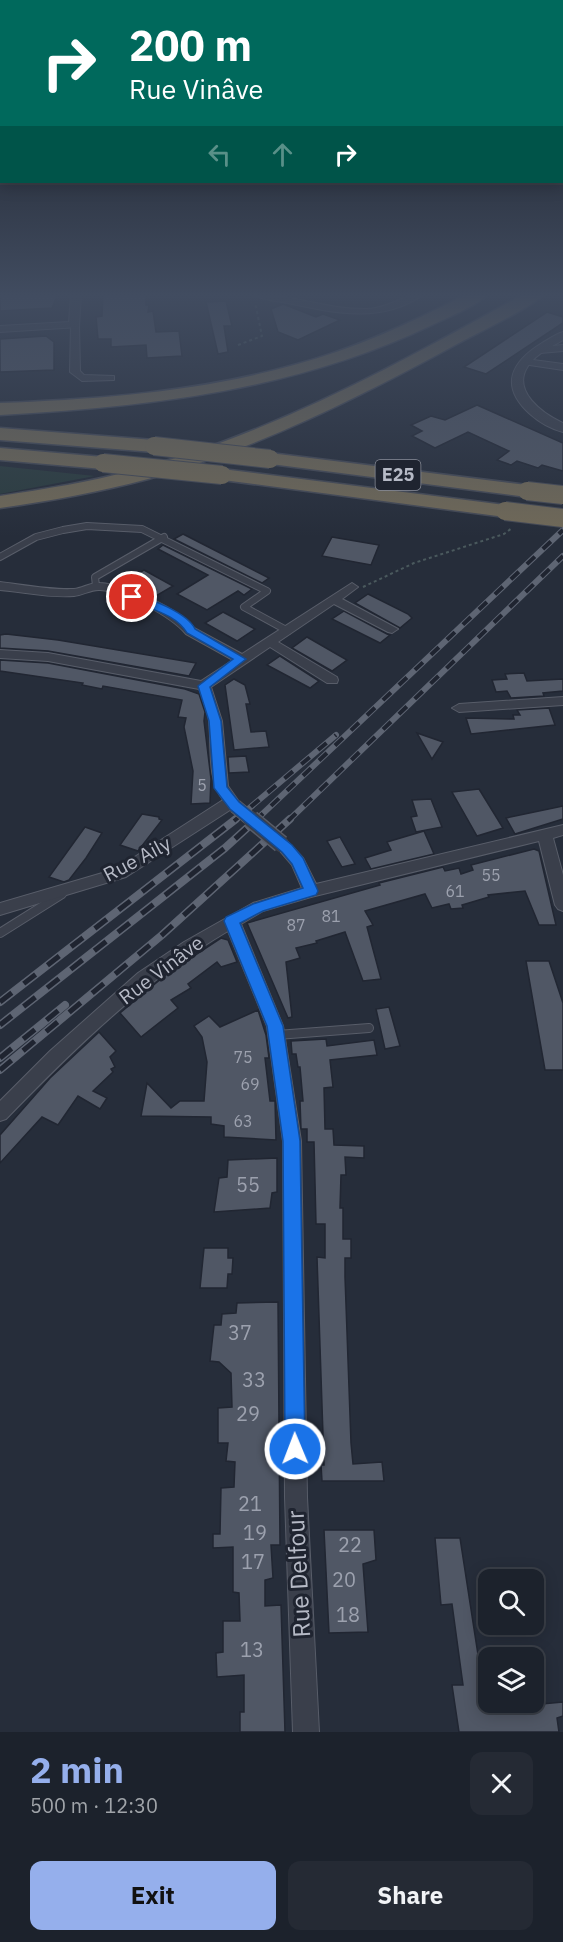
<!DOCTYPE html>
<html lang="en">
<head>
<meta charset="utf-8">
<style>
	body { margin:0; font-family:"IBM Plex Sans",sans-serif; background:#252a34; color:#f1f3f6; height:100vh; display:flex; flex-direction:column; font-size:22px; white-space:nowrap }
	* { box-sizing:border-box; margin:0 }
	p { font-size:20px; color:#a0a4a9 }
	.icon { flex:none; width:33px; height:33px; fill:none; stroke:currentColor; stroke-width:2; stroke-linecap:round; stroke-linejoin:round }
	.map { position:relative; height:1732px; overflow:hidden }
	.panel { display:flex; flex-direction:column; background:#1c222c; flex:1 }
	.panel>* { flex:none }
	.hud { position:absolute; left:0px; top:0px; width:564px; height:183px; box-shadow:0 3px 15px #0003,0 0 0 2px #3a3f48; background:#00695c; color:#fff; overflow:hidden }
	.buttons { position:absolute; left:478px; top:1569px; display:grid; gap:12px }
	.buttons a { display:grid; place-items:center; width:66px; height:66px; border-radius:12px; background:#1c222c; box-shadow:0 3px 15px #0003,0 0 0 2px #3a3f48; font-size:30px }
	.pin { position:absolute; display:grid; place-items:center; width:51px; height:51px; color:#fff; margin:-26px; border:3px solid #fff; border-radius:50%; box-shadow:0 2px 6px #0007 }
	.me { position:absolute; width:66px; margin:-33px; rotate:359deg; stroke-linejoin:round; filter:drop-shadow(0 0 4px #0008) }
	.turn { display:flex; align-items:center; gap:21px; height:126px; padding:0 30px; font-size:27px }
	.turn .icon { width:78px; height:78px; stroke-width:2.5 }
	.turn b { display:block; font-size:42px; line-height:51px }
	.lanes { display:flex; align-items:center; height:57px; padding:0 30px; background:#0003; justify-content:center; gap:30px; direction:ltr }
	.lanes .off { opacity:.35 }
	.round { display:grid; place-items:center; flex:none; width:63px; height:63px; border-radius:12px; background:#252a34 }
	.summary { display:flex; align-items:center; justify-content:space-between; height:102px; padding:0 30px }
	h1 { font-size:36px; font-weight:800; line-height:45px; color:#95afec }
	.cta { display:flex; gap:12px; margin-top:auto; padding:12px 30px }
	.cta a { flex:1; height:69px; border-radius:12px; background:#95afec; color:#111; font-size:24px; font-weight:800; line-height:69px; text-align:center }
	.cta a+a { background:#252a34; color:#f1f3f6 }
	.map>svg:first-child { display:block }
</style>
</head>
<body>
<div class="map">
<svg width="563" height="1732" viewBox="0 0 563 1732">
	<rect width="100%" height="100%" fill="#262d3a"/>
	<path fill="#2b3c3f" d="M0 466 95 476 0 494Z"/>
	<g fill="#505765" stroke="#212632" stroke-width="1.5">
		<path d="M0 294H58L52 308 0 311Z"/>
		<path d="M103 294H146V305H149L148 312 153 311 156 332 179 331 182 356 147 358 146 345 111 347V339H98L96 317 102 316Z"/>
		<path d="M226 301 232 326H224L228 352 218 354 206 302Z"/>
		<path d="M283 304 316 317 323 314 340 320 298 340 278 332 271 309Z"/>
		<path d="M547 312 563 317V323L486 374 464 367Z"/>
		<path d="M46 336 54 342V370L0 372V339Z"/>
		<path d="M477 405 563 443V471L542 465 538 468 517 461 511 465 497 460 509 451 468 432 435 448 412 436 422 431 411 425 431 416 445 420Z"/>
		<path d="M183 534 269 578 262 583 174 539Z"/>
		<path d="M332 537 379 545 371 565 322 556Z"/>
		<path d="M163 545 252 589 244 595 238 591 207 610 177 594 208 575 158 549Z"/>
		<path d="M144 570 173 586 156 596 126 580Z"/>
		<path d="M368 594 408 614 412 618 400 628 355 603Z"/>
		<path d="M344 611 387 634 390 635 380 643 332 619Z"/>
		<path d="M223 612 255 629 237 641 205 623Z"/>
		<path d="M6 634 58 640 196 663 189 676 48 651 0 648V635Z"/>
		<path d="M307 637 333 652 347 660 332 671 292 648Z"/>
		<path d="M280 656 319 681 310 688 267 665Z"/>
		<path d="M0 660 48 663 185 689 199 694 205 712 204 721 211 779 210 803 191 804 193 771 184 727 186 718 178 717 182 700 103 686 102 689 82 685 83 683 0 671Z"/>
		<path d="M524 673 527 681 563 679V691L543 693 544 696 511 698 507 691 496 692 492 680 507 679 505 674Z"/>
		<path d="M234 679 245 685 250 704H246L251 732 266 731 269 747 234 750 225 685Z"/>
		<path d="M549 708 555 725 471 734 466 718 514 719 513 715H520L517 710Z"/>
		<path d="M417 733 443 742 432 759Z"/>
		<path d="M246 756 249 772 229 773 228 757Z"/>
		<path d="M479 789 503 828 477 836 452 792Z"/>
		<path d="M431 799 442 827 416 832 411 817 417 816 412 800Z"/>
		<path d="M563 806V819L515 834 506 818Z"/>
		<path d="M142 814 159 817V819L162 820 138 851 120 845Z"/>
		<path d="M85 827 102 833 86 858 69 880 64 882 49 877Z"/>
		<path d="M424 831 434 854 371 869 365 858 391 850 387 842Z"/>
		<path d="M340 837 355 864 342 867 327 841Z"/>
		<path d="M534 849 539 851 556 925H539L525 891 488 895 489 897 462 905 463 908 451 909 449 904 432 908 425 894 365 911 373 925 367 927 381 979 363 981 345 932 316 941 317 943 296 948 300 958 286 962 292 1017 288 1018 247 923 380 885 379 883 443 867 445 871 459 868 461 874 473 870 471 865Z"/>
		<path d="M221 938 228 940 237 962 221 967 217 962 188 984 191 988 171 1000 178 1008 141 1037 120 1013 168 973Z"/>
		<path d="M526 961H549L563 1003V1070H545Z"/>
		<path d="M389 1007 400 1046 385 1049 376 1009Z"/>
		<path d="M258 1010 266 1035 269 1058H265L270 1101H275L276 1140 224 1137V1126L211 1124V1117L141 1116 147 1083 171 1108 180 1101H204L207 1062 202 1037 194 1026 209 1016 220 1027Z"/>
		<path d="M99 1032 116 1051 110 1057 115 1067 111 1069 113 1072 93 1091 107 1098 100 1109 78 1096 58 1125 42 1117 0 1163V1135L50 1078Z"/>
		<path d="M326 1039 327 1046 374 1040 377 1055 330 1060 333 1087 324 1088 325 1129H333L334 1145 364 1146V1158L345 1157 346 1175H341L340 1208H343V1239H351V1258H345V1277L351 1443 353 1464 382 1462 384 1481H322L321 1465H324L317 1257 325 1258V1224H316L314 1142H307V1129H301L300 1101H303L300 1067H298L296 1054H292L291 1041Z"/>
		<path d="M277 1158V1192L272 1193 270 1208 214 1212 219 1178 227 1177 228 1160Z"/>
		<path d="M204 1248H228V1258H233L232 1274H228L227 1288H200Z"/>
		<path d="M278 1302 280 1545H271L273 1578 265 1580V1606L281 1605 285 1732H240V1712H244V1675L217 1677 216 1653 223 1652V1621H240L239 1593 233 1592V1547L213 1548V1534H220L221 1488 234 1487 235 1462 226 1461 228 1443H218V1408L232 1407 231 1373 219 1362 210 1361 214 1325H221L222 1314 236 1313 237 1303Z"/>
		<path d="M324 1530H374L376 1560 363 1564 368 1632 329 1633Z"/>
		<path d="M435 1538H460L485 1700 489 1699V1702H530L531 1705 563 1702V1716L557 1718 559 1732H459L452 1685H463L452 1604 441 1605Z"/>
	</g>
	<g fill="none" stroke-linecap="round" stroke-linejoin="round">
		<g stroke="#585d69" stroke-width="8">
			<g id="service-far1">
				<path d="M0 557 36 537 63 530 87 526 142 529 267 591 244 607 288 631"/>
				<path d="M96 586 95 577 164 537"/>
			</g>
		</g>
		<g stroke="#585d69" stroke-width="10">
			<g id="service">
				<path d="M0 933 62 894"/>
				<path d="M277 1035 369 1028"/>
			</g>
		</g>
		<g stroke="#585d69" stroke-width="2">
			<g id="minor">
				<path d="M252 294C291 294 328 310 367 309 387 309 404 294 424 294 383 324 334 313 288 303 277 301 262 300 252 294Z"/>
				<path d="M75 322 79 325 80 371 84 375 114 376V380L82 381 70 372 71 325Z"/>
				<path d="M563 345V351L540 353 536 350 540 347Z"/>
				<path d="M526 359 563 364V370L523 364V360Z"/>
				<path d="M0 582C24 585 49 590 74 589 83 588 91 582 100 583 127 585 177 608 194 628L242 654 352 583 358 587 342 599 398 629 392 633 388 632 334 604 278 642 337 677 338 680 337 683H327L270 647 211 687 222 721 228 786 242 806 240 810H230L126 877 0 915V903L116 869 223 800C200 769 220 722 199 689L48 661 0 658V650L48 653 201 681 233 660 186 634C171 616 124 591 100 590 92 589 83 595 74 596 49 598 24 592 0 590Z"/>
				<path d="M563 697V705L459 712 452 708 459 704Z"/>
				<path d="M563 825V835L553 838 563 875V911L558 909 555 905 539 841 311 897 263 911 241 924 283 1026 301 1141 307 1497 319 1732H293L285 1497 283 1141 267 1026 228 931C143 981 75 1048 6 1119L0 1121V1101L50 1051 138 973 184 942 253 903 302 888 292 865 274 844 276 840H286L303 858 316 884Z"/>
			</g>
		</g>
		<g stroke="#585d69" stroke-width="2">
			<g id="tertiary">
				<path d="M71 294H81L79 327 0 332V326L69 322Z"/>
				<path d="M563 332V340C551 347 536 354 528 366 511 391 543 414 563 423V432C551 429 539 422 530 414 499 386 511 362 542 343 549 339 556 334 563 332Z"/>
			</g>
		</g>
		<g stroke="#454a56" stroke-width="3">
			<g id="motorway">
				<path d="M467 294H488C477 306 446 318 432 325 296 390 149 407 0 415V403C99 399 198 392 294 365 354 349 411 323 467 294Z"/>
				<path d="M524 294H544C533 307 475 334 457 344 358 398 256 449 148 479 99 492 50 501 0 508V496C45 489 90 482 134 470 272 434 400 363 524 294Z"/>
				<path d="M0 428 154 440 161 442 164 446 161 450 154 452 0 440Z"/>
				<path d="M0 448 103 457 110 459 113 463 110 467 103 469 0 460Z"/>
				<path d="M270 453 527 485 534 487 537 491 534 495 527 497 263 463 260 459 263 455Z"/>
				<path d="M222 469 505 505 512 507 515 511 512 515 505 517 215 479 212 475 215 471Z"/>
			</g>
		</g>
		<g stroke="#4a595d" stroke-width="2" stroke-dasharray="3 3" stroke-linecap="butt">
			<path d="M238 345 262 336 255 302"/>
			<path d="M363 587 414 563 504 534 512 528"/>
		</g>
		<use href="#service-far1" stroke="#3a3f4b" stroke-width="6"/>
		<use href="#service" stroke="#3a3f4b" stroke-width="8"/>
		<use href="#minor" fill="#3a3f4b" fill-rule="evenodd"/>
		<use href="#tertiary" fill="#3a3f4b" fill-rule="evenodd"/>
		<use href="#motorway" fill="#706958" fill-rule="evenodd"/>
		<g stroke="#5e6573" stroke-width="6">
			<g id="rail-far1">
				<path d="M234 821 336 735"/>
				<path d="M255 821 563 530"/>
				<path d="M288 821 563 556"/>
			</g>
		</g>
		<g stroke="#5e6573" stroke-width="8">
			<g id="rail">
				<path d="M0 1002 236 819"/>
				<path d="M0 1025 225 848 257 819"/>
				<path d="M0 1058 65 1005"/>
				<path d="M0 1070 162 935 290 819"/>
			</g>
		</g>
		<use href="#rail-far1" stroke="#1f2430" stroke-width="4" stroke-dasharray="11" stroke-linecap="butt"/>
		<use href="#rail" stroke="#1f2430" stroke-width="5" stroke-dasharray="15" stroke-linecap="butt"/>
		<g stroke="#585d69" stroke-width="15" stroke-linecap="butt">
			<path id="minor-bridge-far1" d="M235 806 253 821"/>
		</g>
		<g stroke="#585d69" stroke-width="19" stroke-linecap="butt">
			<path id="minor-bridge" d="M251 819 281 844"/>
		</g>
		<g stroke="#454a56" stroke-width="20" stroke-linecap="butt">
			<g id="motorway-bridge">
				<path d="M154 446 270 459"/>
				<path d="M103 463 222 475"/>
				<path d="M527 491 563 495"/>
				<path d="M505 511 563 518"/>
			</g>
		</g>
		<use href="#minor-bridge-far1" stroke="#3a3f4b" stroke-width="13"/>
		<use href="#minor-bridge" stroke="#3a3f4b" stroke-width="16"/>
		<use href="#motorway-bridge" stroke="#706958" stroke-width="18"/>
	</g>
	<linearGradient id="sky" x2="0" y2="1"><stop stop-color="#151920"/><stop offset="0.55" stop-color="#414c60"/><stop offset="1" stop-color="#414c60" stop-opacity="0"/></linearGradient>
	<rect width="563" height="537" fill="url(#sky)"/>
	<path fill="#1a73e8" stroke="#114b97" stroke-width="1.5" d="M132 593C149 598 188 613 195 629L246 659 210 687 221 721 227 787 239 802 292 845 303 858 318 891 316 895 263 911 240 923 283 1026 300 1141 305 1449 302 1456 295 1459 288 1456 285 1449 283 1141 267 1026 224 921 226 917 253 904 303 888 292 864 282 852 230 809 214 788 209 721 198 686 233 659 187 633C175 613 148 609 128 599L127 597Z"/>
	<g text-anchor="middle" stroke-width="6" stroke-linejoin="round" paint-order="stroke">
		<g font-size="16" fill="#9ca1ae">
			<text x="202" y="791">5</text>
			<text x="491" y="881">55</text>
			<text x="455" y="897">61</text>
			<text x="331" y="922">81</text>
			<text x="296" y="931">87</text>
			<text x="243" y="1063">75</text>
			<text x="250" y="1090">69</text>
			<text x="243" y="1127">63</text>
		</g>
		<rect fill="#1f2430" stroke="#898d99" stroke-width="1.5" x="375.5" y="460" width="45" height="30" rx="4.5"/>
		<g font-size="18" font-weight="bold" fill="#b6bac6">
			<text x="398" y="481">E25</text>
		</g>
		<g font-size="20" fill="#b6bac6" stroke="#1f2430">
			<text transform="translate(137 859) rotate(-28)" y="7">Rue Aily</text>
			<text transform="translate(161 970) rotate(-37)" y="7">Rue Vinâve</text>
		</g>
		<g font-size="20" fill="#9ca1ae">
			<text x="248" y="1192">55</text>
			<text x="240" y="1340">37</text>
			<text x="254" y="1387">33</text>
			<text x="248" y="1421">29</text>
			<text x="250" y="1511">21</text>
			<text x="255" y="1540">19</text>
			<text x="350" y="1552">22</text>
			<text x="253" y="1569">17</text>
			<text x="344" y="1587">20</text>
			<text x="348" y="1622">18</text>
			<text x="252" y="1657">13</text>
		</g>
		<g font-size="24" fill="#b6bac6" stroke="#1f2430">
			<text transform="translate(299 1574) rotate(-93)" y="8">Rue Delfour</text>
		</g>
	</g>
</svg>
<div class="buttons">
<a><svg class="icon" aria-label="search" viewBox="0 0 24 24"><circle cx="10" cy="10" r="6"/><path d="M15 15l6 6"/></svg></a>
<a><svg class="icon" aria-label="layers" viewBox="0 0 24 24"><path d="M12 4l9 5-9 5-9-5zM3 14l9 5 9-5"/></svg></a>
</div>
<div class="pin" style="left:132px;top:597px;background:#d93025"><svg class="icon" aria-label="arrive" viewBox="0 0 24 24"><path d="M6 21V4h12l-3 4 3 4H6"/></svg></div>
<svg class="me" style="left:295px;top:1449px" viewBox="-20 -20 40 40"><circle r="17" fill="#1a73e8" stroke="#fff" stroke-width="3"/><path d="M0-11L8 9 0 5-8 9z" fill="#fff"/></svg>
<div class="hud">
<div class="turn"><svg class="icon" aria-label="right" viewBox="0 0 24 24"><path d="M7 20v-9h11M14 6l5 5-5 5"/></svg><div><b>200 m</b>Rue Vinâve</div></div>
<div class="lanes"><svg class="icon off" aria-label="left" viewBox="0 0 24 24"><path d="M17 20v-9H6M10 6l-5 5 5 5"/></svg><svg class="icon off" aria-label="ahead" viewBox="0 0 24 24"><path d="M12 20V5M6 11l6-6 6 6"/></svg><svg class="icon" aria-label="right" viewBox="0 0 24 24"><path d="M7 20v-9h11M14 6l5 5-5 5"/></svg></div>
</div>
</div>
<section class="panel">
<div class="summary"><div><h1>2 min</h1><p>500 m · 12:30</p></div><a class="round"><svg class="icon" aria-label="close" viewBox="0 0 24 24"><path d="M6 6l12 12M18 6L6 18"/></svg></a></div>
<div class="cta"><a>Exit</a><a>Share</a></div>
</section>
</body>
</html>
